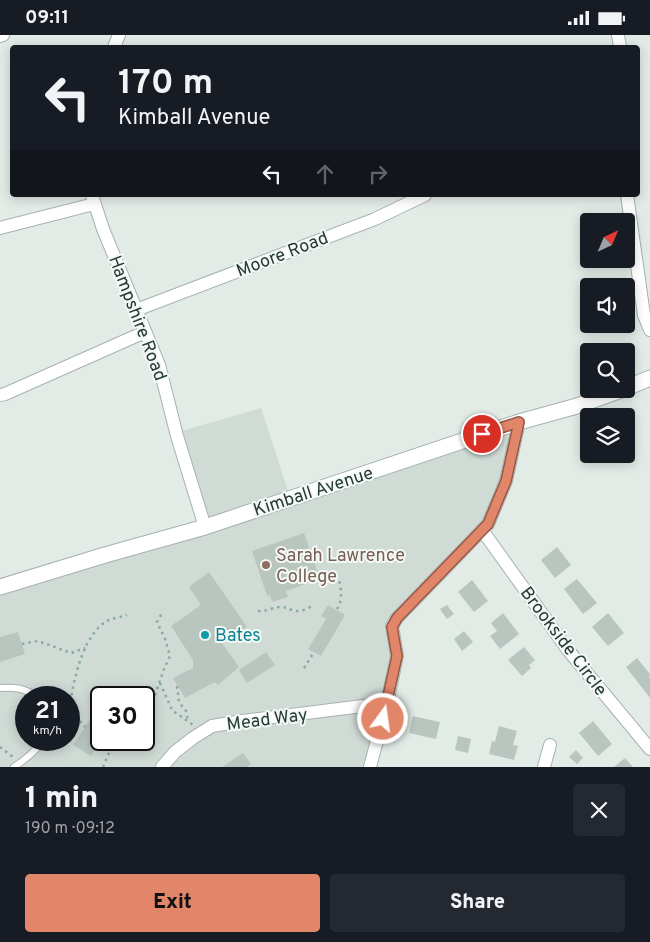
<!DOCTYPE html>
<html lang="en">
<head>
<meta charset="utf-8">
<style>
	body { margin:0; font-family:Overpass,sans-serif; background:#242831; color:#f1f3f6; height:100vh; display:flex; flex-direction:column; font-size:19px; white-space:nowrap }
	* { box-sizing:border-box; margin:0 }
	p { font-size:16px; color:#9ea1a6 }
	.icon { flex:none; width:28px; height:28px; fill:none; stroke:currentColor; stroke-width:2; stroke-linecap:round; stroke-linejoin:round }
	.map { position:relative; height:732px; overflow:hidden }
	.side { display:flex; flex-direction:column; background:#171b24; flex:1 }
	.side>* { flex:none }
	.banner { position:absolute; left:10px; top:10px; width:630px; height:152px; border-radius:5px; box-shadow:0 2px 12px #0003; background:#171b24; color:#f1f3f6; overflow:hidden }
	.needle { width:32px; rotate:44deg }
	.buttons { position:absolute; left:580px; top:178px; display:grid; gap:10px }
	.buttons a { display:grid; place-items:center; width:55px; height:55px; border-radius:5px; background:#171b24; box-shadow:0 2px 12px #0003; font-size:25px }
	.speed { position:absolute; left:15px; top:651px; display:flex; gap:10px; font-size:25px; font-weight:700; text-align:center }
	.speed>* { display:grid; place-content:center; width:65px; height:65px; border-radius:50%; background:#171b24; box-shadow:0 2px 12px #0003; line-height:1 }
	.speed small { font-size:12px; font-weight:400 }
	.speed .limit { border:2px solid #111; border-radius:8px; background:#fff; color:#111 }
	.pin { position:absolute; display:grid; place-items:center; width:42px; height:42px; color:#fff; margin:-21px; border:2px solid #fff; border-radius:50%; box-shadow:0 1px 5px #0007 }
	.me { position:absolute; width:55px; margin:-28px; rotate:14deg; stroke-linejoin:round; filter:drop-shadow(0 0 4px #0008) }
	.turn { display:flex; align-items:center; gap:18px; height:105px; padding:0 25px; font-size:22px }
	.turn .icon { width:65px; height:65px; stroke-width:2.5 }
	.turn b { display:block; font-size:35px; line-height:42px }
	.lanes { display:flex; align-items:center; height:48px; padding:0 25px; background:#0003; justify-content:center; gap:25px; direction:ltr }
	.lanes .off { opacity:.35 }
	.round { display:grid; place-items:center; flex:none; width:52px; height:52px; border-radius:5px; background:#242831 }
	.headline { display:flex; align-items:center; justify-content:space-between; height:85px; padding:0 25px }
	h1 { font-size:30px; font-weight:800; line-height:38px }
	.action { display:flex; gap:10px; margin-top:auto; padding:10px 25px }
	.action a { flex:1; height:58px; border-radius:5px; background:#e2866a; color:#111; font-size:20px; font-weight:800; line-height:58px; text-align:center }
	.action a+a { background:#242831; color:#f1f3f6 }
	.status { display:flex; justify-content:space-between; align-items:center; height:35px; padding:0 25px; background:#171b24; direction:ltr }
	.status svg { height:14px; fill:currentColor }
	.map>svg:first-child { display:block }
</style>
</head>
<body>
<div class="status"><b>09:11</b><svg viewBox="0 0 49 12"><path d="M0 12V9h3v3zM5 12V6h3v6zM10 12V3h3v9zM15 12V0h3v12zM26 1h20v11H26zM47 4h2v5h-2z"/></svg></div>
<div class="map">
<svg width="650" height="732" viewBox="0 0 650 732">
	<rect width="100%" height="100%" fill="#e3ebe7"/>
	<path fill="#d1dbd6" fill-rule="evenodd" d="M261 373 291 465 515 392 501 445 483 486 396 577 392 619 365 732H0V556L212 493 178 397ZM26 662H69V705H26ZM101 662H144V705H101Z"/>
	<g fill="#b9c6c0">
		<path d="M304 498 320 544 286 556 288 562 272 567 270 560 267 561 252 516Z"/>
		<path d="M557 512 571 530 555 543 541 525Z"/>
		<path d="M209 537 247 592 222 608 239 632 218 650 215 647 185 663 173 643 193 633V625L171 591 201 570 189 552Z"/>
		<path d="M577 544 597 568 583 579 564 554Z"/>
		<path d="M472 545 488 566 474 577 458 557Z"/>
		<path d="M328 570 345 580 321 621 308 614 326 584 321 581Z"/>
		<path d="M447 570 454 579 447 584 440 574Z"/>
		<path d="M503 578 519 599 500 614 490 601 497 596 491 588Z"/>
		<path d="M608 578 624 598 608 611 592 592Z"/>
		<path d="M464 596 473 607 462 616 454 604Z"/>
		<path d="M18 597 25 619 0 627V602Z"/>
		<path d="M524 612 535 625 529 630 531 633 522 641 508 625Z"/>
		<path d="M266 617 275 630 247 648 239 635Z"/>
		<path d="M637 623 650 639 649 642 650 643V663L626 632Z"/>
		<path d="M101 665V705L91 721 73 710 97 674 95 667Z"/>
		<path d="M413 681 440 687 436 704 409 698Z"/>
		<path d="M593 686 612 709 598 721 579 698Z"/>
		<path d="M499 691 517 696 513 710 518 711 514 725 489 719 492 706 495 707Z"/>
		<path d="M458 701 471 704 468 718 455 715Z"/>
		<path d="M576 715 583 723 577 729 569 722Z"/>
		<path d="M243 718 251 729 247 732H222Z"/>
		<path d="M625 723 633 732H614Z"/>
	</g>
	<g fill="none" stroke-linecap="round" stroke-linejoin="round">
		<g stroke="#a6b2ae" stroke-width="8">
			<g id="service">
				<path d="M0 653C17 652 23 653 38 662"/>
				<path d="M14 732C26 724 36 716 44 705"/>
			</g>
		</g>
		<g stroke="#a6b2ae" stroke-width="14">
			<g id="minor">
				<path d="M618 0 620 12"/>
				<path d="M0 1 3 0"/>
				<path d="M114 12 119 0"/>
				<path d="M92 160 103 194 159 330 177 401 205 492"/>
				<path d="M627 160 644 280 650 295"/>
				<path d="M0 193 94 169"/>
				<path d="M136 275 375 184 425 160"/>
				<path d="M0 360 5 359 145 297"/>
				<path d="M482 495 568 615 650 714"/>
				<path d="M162 732 175 717 193 703 212 691 242 686 387 668"/>
				<path d="M370 732 387 668 397 621 392 591 397 583 488 489 506 446 519 387"/>
				<path d="M544 732 550 710"/>
			</g>
		</g>
		<g stroke="#a6b2ae" stroke-width="17">
			<g id="tertiary">
				<path d="M626 353 650 343"/>
				<path d="M0 552 105 520 205 492 519 387 577 371 624 354"/>
			</g>
		</g>
		<g stroke="#87ab9f" stroke-width="2.5" stroke-dasharray="2.5 4" stroke-linecap="butt">
			<path d="M337 574C343 565 341 553 339 544"/>
			<path d="M258 576C266 577 273 572 281 572 287 572 291 576 297 576 302 577 308 573 312 571"/>
			<path d="M22 609 38 606 71 618 85 613"/>
			<path d="M304 633 314 617"/>
			<path d="M160 648 172 675 193 690"/>
			<path d="M177 651 179 667 186 676 188 686"/>
			<path d="M69 666 71 663C75 639 85 598 107 586 113 583 121 582 127 580"/>
			<path d="M144 676 153 666 164 634 170 621 165 604 157 587 162 578"/>
			<path d="M69 684 71 682 77 683 85 692"/>
			<path d="M0 712 13 722"/>
			<path d="M103 732 108 720 116 705"/>
		</g>
		<use href="#service" stroke="#fff" stroke-width="6"/>
		<use href="#minor" stroke="#fff" stroke-width="12"/>
		<use href="#tertiary" stroke="#fff" stroke-width="15"/>
	</g>
	<g fill="none" stroke-linecap="round" stroke-linejoin="round">
		<g stroke="#935745" stroke-width="12">
			<path id="route" d="M383 684 397 621 392 592 397 583 488 489 506 446 519 387 482 399"/>
		</g>
		<use href="#route" stroke="#e2866a" stroke-width="9"/>
	</g>
	<circle fill="#8d6e63" stroke="#f3f8f5" stroke-width="2" cx="266" cy="530" r="5"/>
	<circle fill="#0f9aa8" stroke="#f3f8f5" stroke-width="2" cx="205" cy="600" r="5"/>
	<g text-anchor="middle" stroke-width="4" stroke-linejoin="round" paint-order="stroke">
		<g font-size="18" fill="#253a34" stroke="#f3f8f5">
			<text transform="translate(282 219) rotate(-21)" y="6">Moore Road</text>
			<text transform="translate(138 283) rotate(69)" y="6">Hampshire Road</text>
			<text transform="translate(313 456) rotate(-18)" y="6">Kimball Avenue</text>
			<text transform="translate(564 606) rotate(53)" y="6">Brookside Circle</text>
			<text transform="translate(267 684) rotate(-7)" y="6">Mead Way</text>
		</g>
		<g font-size="18" fill="#785e54" stroke="#f3f8f5" text-anchor="start">
			<text x="276" y="526">Sarah Lawrence<tspan x="276" dy="21">College</tspan></text>
		</g>
		<g font-size="18" fill="#0d838f" stroke="#f3f8f5" text-anchor="start">
			<text x="215" y="606">Bates</text>
		</g>
	</g>
</svg>
<div class="buttons">
<a><svg class="needle" viewBox="-14 -14 28 28"><path d="M0-13l5 13h-10z" fill="#e53935"/><path d="M0 13l5-13h-10z" fill="#9ea1a6"/></svg></a>
<a><svg class="icon" aria-label="sound" viewBox="0 0 24 24"><path d="M4 9h4l5-4v14l-5-4H4zM17 9q2 3 0 6"/></svg></a>
<a><svg class="icon" aria-label="search" viewBox="0 0 24 24"><circle cx="10" cy="10" r="6"/><path d="M15 15l6 6"/></svg></a>
<a><svg class="icon" aria-label="layers" viewBox="0 0 24 24"><path d="M12 4l9 5-9 5-9-5zM3 14l9 5 9-5"/></svg></a>
</div>
<div class="speed"><div>21<small>km/h</small></div><div class="limit">30</div></div>
<div class="pin" style="left:482px;top:399px;background:#d93025"><svg class="icon" aria-label="arrive" viewBox="0 0 24 24"><path d="M6 21V4h12l-3 4 3 4H6"/></svg></div>
<svg class="me" style="left:383px;top:684px" viewBox="-20 -20 40 40"><circle r="17" fill="#e2866a" stroke="#fff" stroke-width="3"/><path d="M0-11L8 9 0 5-8 9z" fill="#fff"/></svg>
<div class="banner">
<div class="turn"><svg class="icon" aria-label="left" viewBox="0 0 24 24"><path d="M17 20v-9H6M10 6l-5 5 5 5"/></svg><div><b>170 m</b>Kimball Avenue</div></div>
<div class="lanes"><svg class="icon" aria-label="left" viewBox="0 0 24 24"><path d="M17 20v-9H6M10 6l-5 5 5 5"/></svg><svg class="icon off" aria-label="ahead" viewBox="0 0 24 24"><path d="M12 20V5M6 11l6-6 6 6"/></svg><svg class="icon off" aria-label="right" viewBox="0 0 24 24"><path d="M7 20v-9h11M14 6l5 5-5 5"/></svg></div>
</div>
</div>
<section class="side">
<div class="headline"><div><h1>1 min</h1><p>190 m · 09:12</p></div><a class="round"><svg class="icon" aria-label="close" viewBox="0 0 24 24"><path d="M6 6l12 12M18 6L6 18"/></svg></a></div>
<div class="action"><a>Exit</a><a>Share</a></div>
</section>
</body>
</html>
